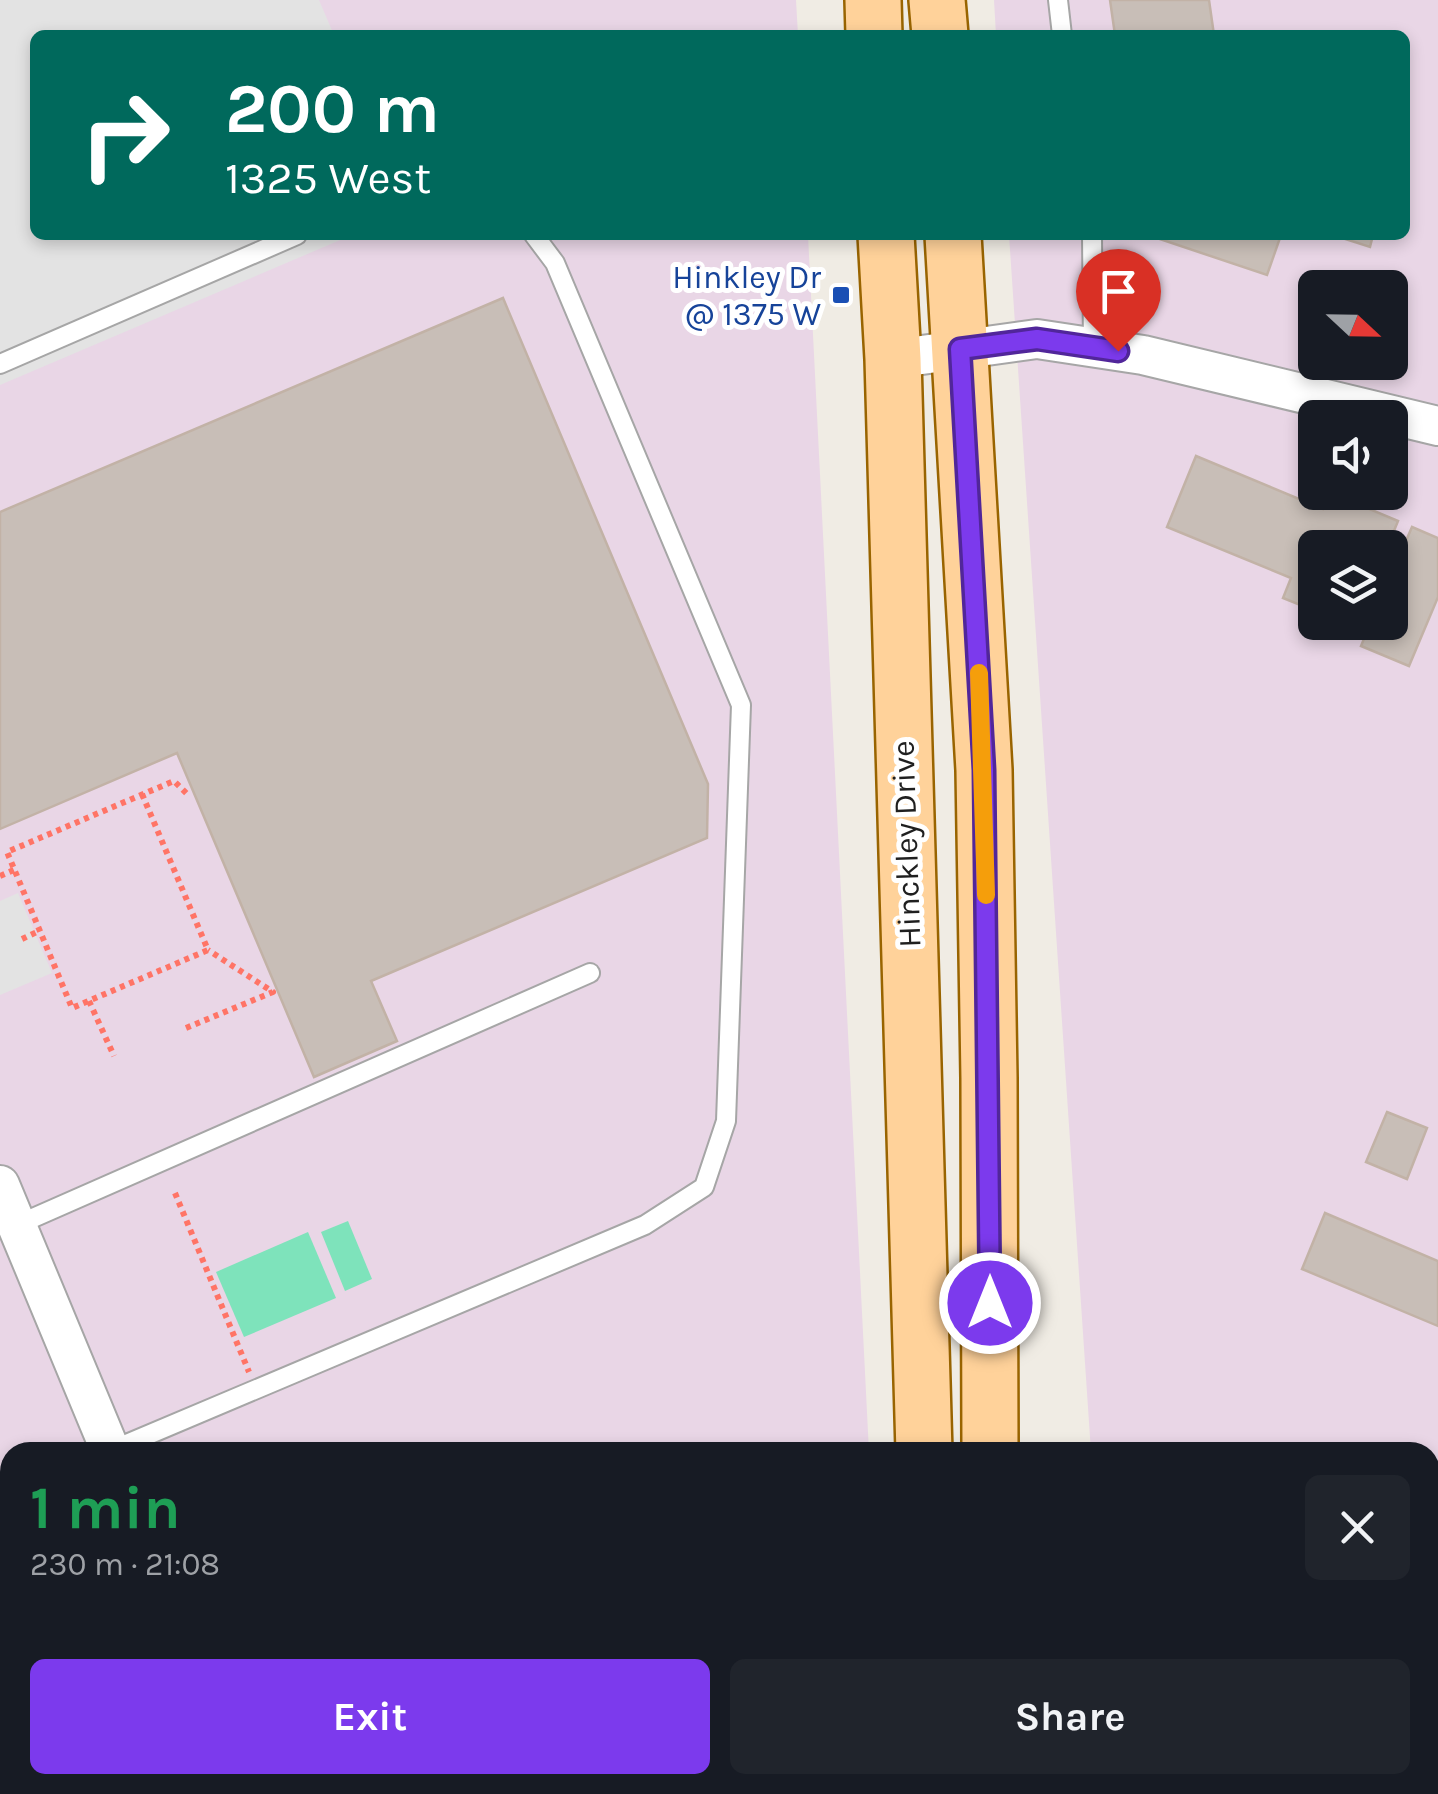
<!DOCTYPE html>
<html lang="en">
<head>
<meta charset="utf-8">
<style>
	body { margin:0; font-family:Karla,sans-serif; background:#20242c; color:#f1f3f6; height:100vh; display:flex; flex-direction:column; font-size:38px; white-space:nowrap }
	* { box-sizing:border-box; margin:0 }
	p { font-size:32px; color:#9ea1a6 }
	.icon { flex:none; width:55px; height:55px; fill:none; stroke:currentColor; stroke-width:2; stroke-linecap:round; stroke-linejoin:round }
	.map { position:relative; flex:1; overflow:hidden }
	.details { position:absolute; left:0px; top:1442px; width:1440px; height:352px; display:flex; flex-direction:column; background:#171b24; border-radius:30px 30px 0 0; box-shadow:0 5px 15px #0003 }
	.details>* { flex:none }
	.top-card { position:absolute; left:30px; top:30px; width:1380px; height:210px; border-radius:15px; box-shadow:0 5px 15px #0003; background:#00695c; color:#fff; overflow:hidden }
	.needle { width:65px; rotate:112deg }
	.buttons { position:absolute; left:1298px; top:270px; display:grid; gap:20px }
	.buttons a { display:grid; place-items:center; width:110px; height:110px; border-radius:15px; background:#171b24; box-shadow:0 5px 15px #0003; font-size:50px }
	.pin { position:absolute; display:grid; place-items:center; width:85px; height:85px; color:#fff; margin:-102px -42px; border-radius:50% 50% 50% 0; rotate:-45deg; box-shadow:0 0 10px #0007 }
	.pin .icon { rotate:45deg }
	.me { position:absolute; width:110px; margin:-55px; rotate:0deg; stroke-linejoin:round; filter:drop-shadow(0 0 8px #0008) }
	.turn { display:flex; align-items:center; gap:35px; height:210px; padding:0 30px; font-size:45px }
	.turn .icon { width:130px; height:130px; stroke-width:2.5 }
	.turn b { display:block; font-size:70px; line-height:85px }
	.round { display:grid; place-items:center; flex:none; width:105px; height:105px; border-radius:15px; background:#20242c }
	.summary { display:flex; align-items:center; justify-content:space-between; height:170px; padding:0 30px }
	h1 { font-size:60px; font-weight:700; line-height:75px; color:#1e9e55 }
	.primary-button { display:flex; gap:20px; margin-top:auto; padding:20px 30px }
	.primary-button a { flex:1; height:115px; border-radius:15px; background:#7c3aed; color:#fff; font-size:40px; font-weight:700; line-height:115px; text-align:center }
	.primary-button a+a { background:#20242c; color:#f1f3f6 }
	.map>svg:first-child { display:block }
</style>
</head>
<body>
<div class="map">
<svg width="1438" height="1794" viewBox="0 0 1438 1794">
	<rect width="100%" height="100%" fill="#f0ece4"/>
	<g fill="#e9d6e6" fill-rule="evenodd">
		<path d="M0 0H796L798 35H35V235H808L869 1452H10V1785H886V1794H0Z"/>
		<path d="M994 0H1438V1794H1106L1105 1785H1430V1452H1091L1009 235H1405V35H996ZM1315 288H1390V362H1315ZM1315 418H1390V492H1315ZM1315 548H1390V622H1315Z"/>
	</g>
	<g fill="#7ee3bb">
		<path d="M348 1221 372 1279 345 1291 321 1232Z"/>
		<path d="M308 1232 336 1298 244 1337 216 1272Z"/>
	</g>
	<g fill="#e3e3e3">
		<path d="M0 0H319L334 35H35V235H352L0 385Z"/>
		<path d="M18 893 52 973 0 995V901Z"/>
	</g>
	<g fill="#c8beb7" stroke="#c2b2a6" stroke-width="2.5">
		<path d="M1110 0H1209L1214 35H1115Z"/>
		<path d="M1148 235H1281L1267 275Z"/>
		<path d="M1343 235H1373L1370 247 1342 238Z"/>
		<path d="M503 298 708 784 707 838 371 981 397 1041 314 1077 177 753 0 829V512Z"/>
		<path d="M1196 456 1323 509 1329 492 1398 521 1387 548H1315V611L1283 598 1291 578 1167 527Z"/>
		<path d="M1412 527 1438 538V597L1409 666 1361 646 1371 622H1390V578Z"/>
		<path d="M1387 1112 1427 1128 1407 1179 1366 1162Z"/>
		<path d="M1325 1213 1438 1261V1326L1302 1269Z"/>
	</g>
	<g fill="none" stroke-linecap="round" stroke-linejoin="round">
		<g stroke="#a6a6a6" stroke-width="22">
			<g id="lane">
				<path d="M1058 0 1062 35"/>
				<path d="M1092 235 1093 347"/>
				<path d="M0 364 297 235"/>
				<path d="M17 1225 590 973"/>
				<path d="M110 1451 645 1225 704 1187 726 1121 741 705 555 263 534 235"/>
				<path d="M1201 1785 1205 1794"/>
				<path d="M1273 1794 1278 1785"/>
			</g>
		</g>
		<g stroke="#a6a6a6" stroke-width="42">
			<g id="street">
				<path d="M893 359 1037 339 1143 355 1438 426"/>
				<path d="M0 1185 111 1452"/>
				<path d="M250 1785 254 1794"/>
			</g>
		</g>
		<g stroke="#6f7b00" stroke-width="58">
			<g id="secondary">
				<path d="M1430 1708 1438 1688"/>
				<path d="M1395 1794 1399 1785"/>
			</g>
		</g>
		<g stroke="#996400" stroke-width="60">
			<g id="primary">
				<path d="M873 0 874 35"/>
				<path d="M937 0 940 35"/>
				<path d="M886 235 893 359 924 1452"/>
				<path d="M953 235 984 770 989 1078 990 1452"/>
				<path d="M933 1785V1794"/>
				<path d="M990 1785V1794"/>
			</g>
		</g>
		<g stroke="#ff7466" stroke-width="6" stroke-dasharray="5 5" stroke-linecap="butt">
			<path d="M142 794 208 950 72 1008 7 852 174 781 188 795"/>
			<path d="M0 876 14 870"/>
			<path d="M22 939 39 931"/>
			<path d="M89 1001 114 1056"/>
			<path d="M186 1028 273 992 208 950"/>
			<path d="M175 1193 249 1372"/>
		</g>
		<use href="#lane" stroke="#fff" stroke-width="18"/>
		<use href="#street" stroke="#fff" stroke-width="38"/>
		<use href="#secondary" stroke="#fafcb6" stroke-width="52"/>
		<use href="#primary" stroke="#ffd29a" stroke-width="55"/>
	</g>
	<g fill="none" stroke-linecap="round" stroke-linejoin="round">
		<g stroke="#51269a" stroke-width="25">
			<path id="route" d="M990 1303 984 770 960 349 1037 339 1118 351"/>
		</g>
		<use href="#route" stroke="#7c3aed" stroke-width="18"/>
		<path stroke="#f59e0b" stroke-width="18" d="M979 673 986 895"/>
	</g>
	<rect fill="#1a4fb4" stroke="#fff" stroke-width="4" x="831" y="285" width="20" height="20" rx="5"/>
	<g text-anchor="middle" stroke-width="10" stroke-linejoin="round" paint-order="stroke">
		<g font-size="32" fill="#164399" stroke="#fff" text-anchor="end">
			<text x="821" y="288">Hinkley Dr<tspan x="821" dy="37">@ 1375 W</tspan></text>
		</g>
		<g font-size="32" fill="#1f1f1f" stroke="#fff">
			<text transform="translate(906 844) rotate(-92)" y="11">Hinckley Drive</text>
		</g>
	</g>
</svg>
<div class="buttons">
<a><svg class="needle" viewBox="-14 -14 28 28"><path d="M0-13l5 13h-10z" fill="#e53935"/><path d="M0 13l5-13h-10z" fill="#9ea1a6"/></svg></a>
<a><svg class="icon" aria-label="sound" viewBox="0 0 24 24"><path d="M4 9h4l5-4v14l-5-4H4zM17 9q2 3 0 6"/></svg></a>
<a><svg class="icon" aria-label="layers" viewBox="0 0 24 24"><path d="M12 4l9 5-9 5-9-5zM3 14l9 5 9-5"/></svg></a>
</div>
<div class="pin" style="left:1118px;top:351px;background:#d93025"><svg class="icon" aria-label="arrive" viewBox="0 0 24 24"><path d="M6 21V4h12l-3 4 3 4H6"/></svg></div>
<svg class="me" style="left:990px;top:1303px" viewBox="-20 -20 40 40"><circle r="17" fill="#7c3aed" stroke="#fff" stroke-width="3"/><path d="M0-11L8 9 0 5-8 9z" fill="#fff"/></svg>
<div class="top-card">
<div class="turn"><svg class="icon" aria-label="right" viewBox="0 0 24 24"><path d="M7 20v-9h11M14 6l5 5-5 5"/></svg><div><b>200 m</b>1325 West</div></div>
</div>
<section class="details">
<div class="summary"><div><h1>1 min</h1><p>230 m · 21:08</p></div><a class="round"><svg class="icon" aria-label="close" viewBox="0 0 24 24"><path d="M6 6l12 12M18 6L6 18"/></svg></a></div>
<div class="primary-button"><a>Exit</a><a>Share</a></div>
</section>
</div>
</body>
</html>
